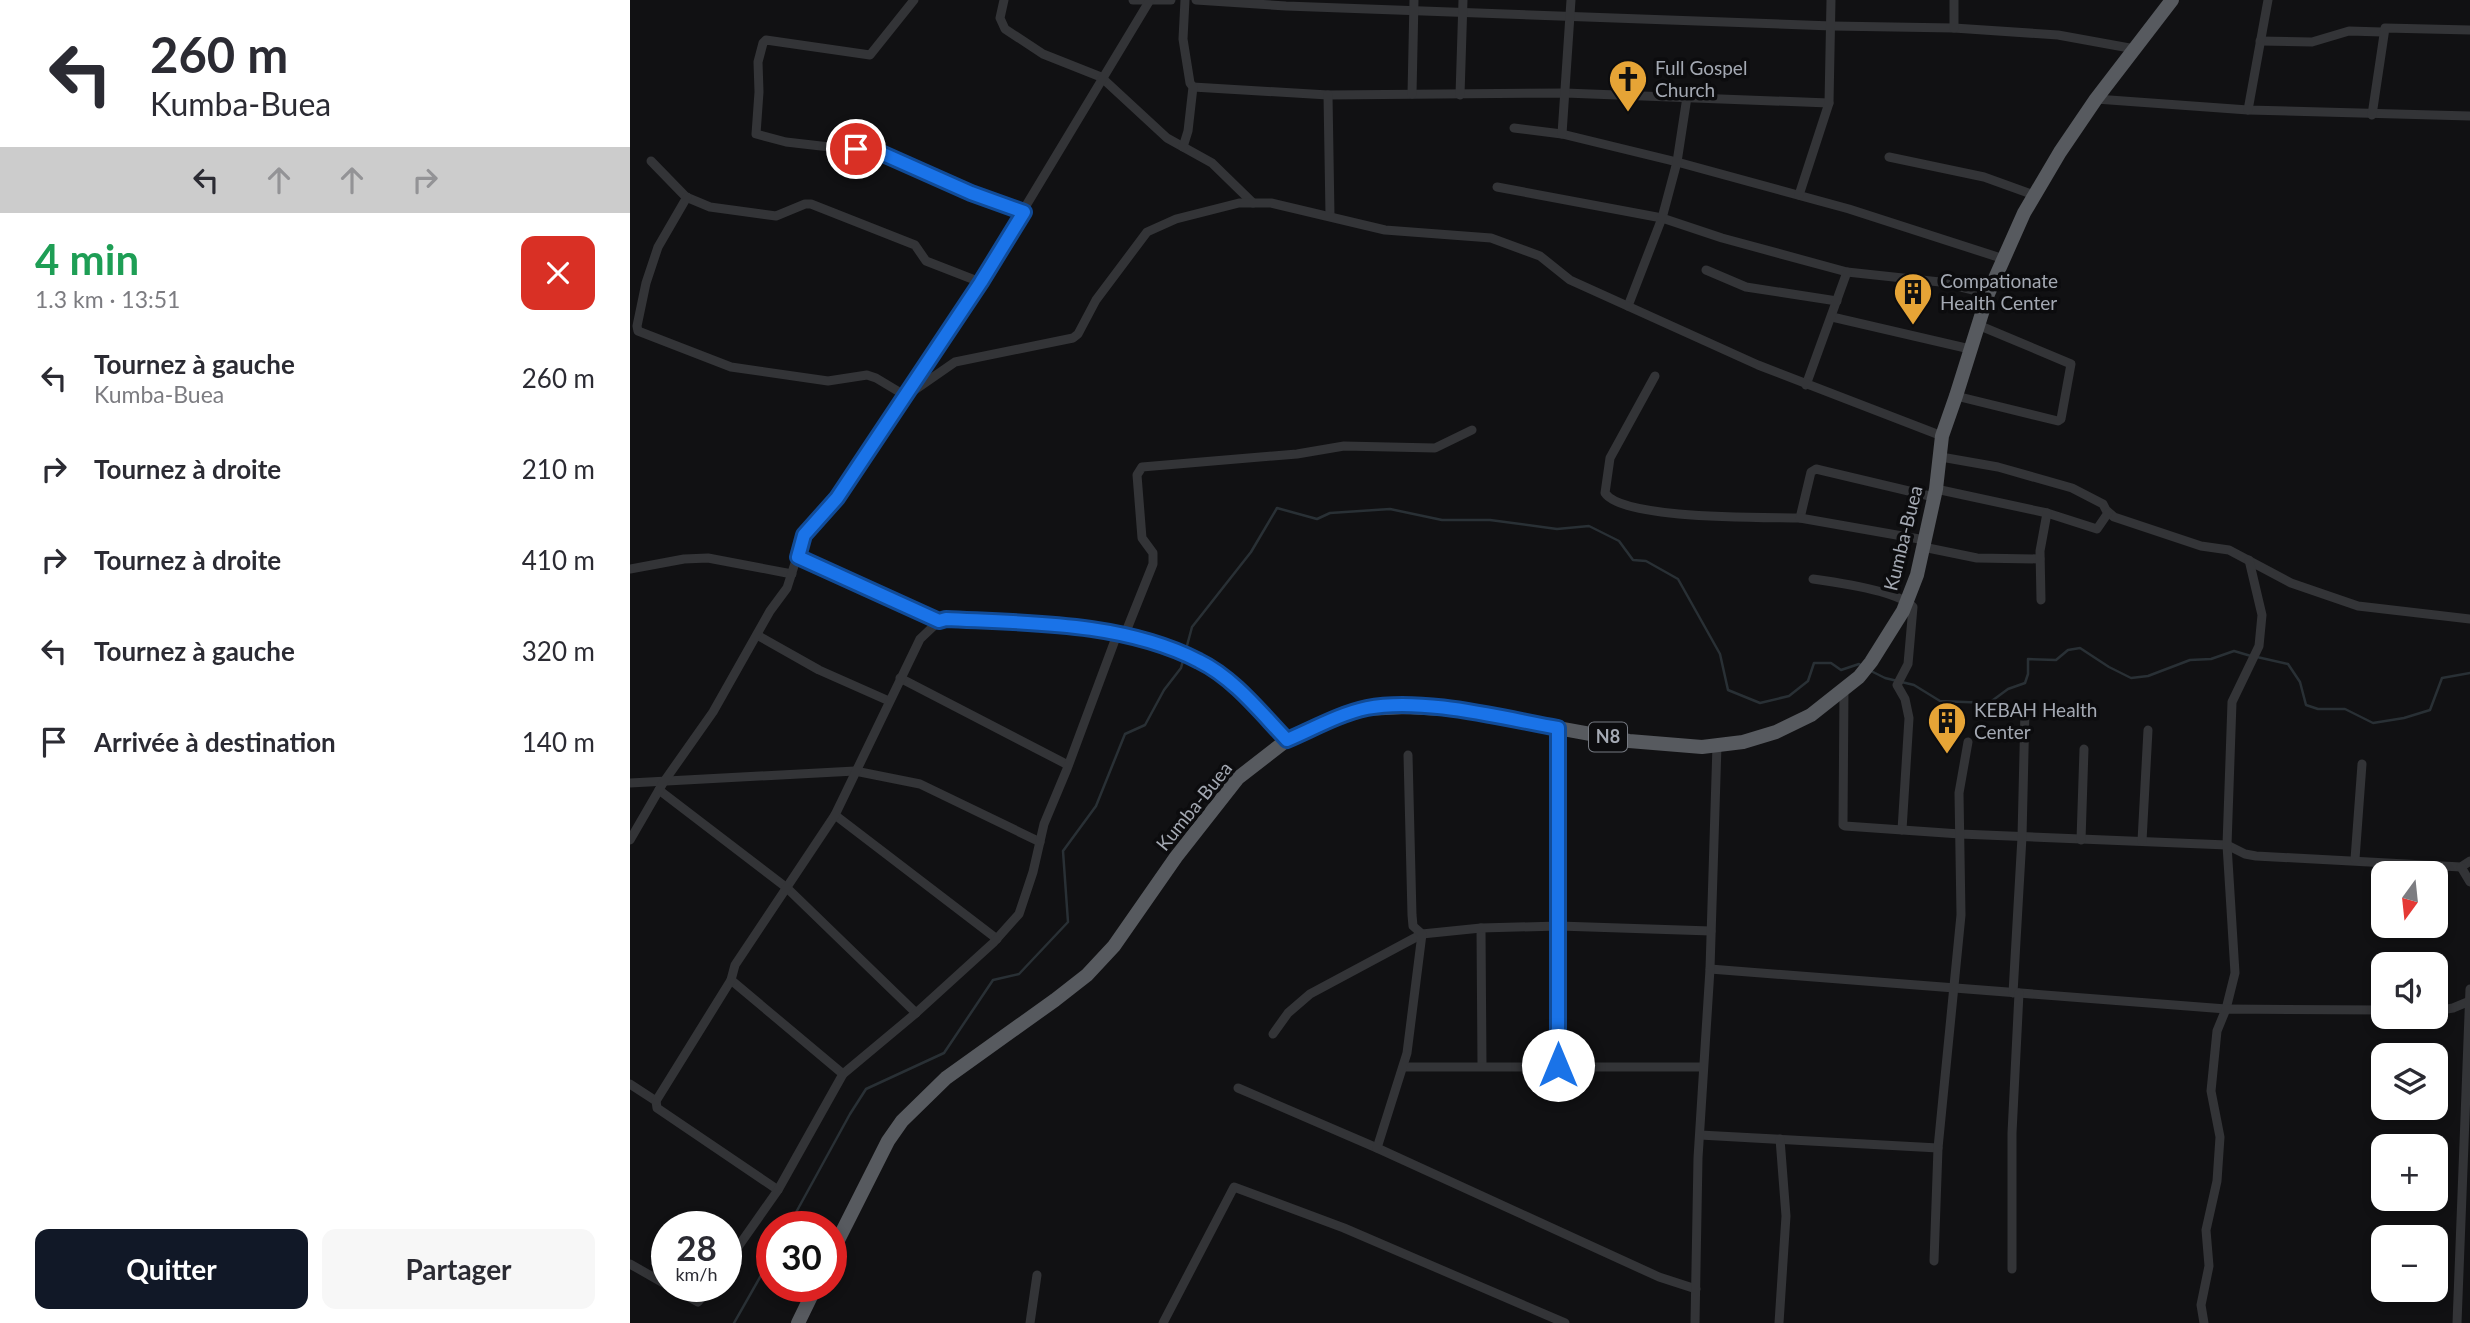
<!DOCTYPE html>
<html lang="fr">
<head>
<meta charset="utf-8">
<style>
	body { margin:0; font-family:Lato,sans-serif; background:#f7f7f7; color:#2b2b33; height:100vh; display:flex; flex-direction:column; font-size:26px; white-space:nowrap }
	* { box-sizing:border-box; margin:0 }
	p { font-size:23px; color:#7c7c81 }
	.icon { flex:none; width:38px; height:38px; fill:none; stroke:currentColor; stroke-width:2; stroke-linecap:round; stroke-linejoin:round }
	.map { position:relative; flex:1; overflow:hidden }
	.sheet { display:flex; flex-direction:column; background:#fff; width:630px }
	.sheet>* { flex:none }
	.banner { background:#fff; color:#2b2b33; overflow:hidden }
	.needle { width:46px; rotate:195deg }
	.tools { position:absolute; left:1741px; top:861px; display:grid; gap:14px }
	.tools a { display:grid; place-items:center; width:77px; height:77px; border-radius:14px; background:#fff; box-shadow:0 4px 10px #0003; font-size:35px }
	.speed { position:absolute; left:21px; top:1211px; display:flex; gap:14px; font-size:35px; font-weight:700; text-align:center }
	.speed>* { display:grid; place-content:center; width:91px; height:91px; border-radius:50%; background:#fff; box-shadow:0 4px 10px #0003; line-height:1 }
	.speed small { font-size:18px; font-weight:400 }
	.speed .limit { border:10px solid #d22; background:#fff; color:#111 }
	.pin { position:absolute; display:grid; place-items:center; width:60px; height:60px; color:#fff; margin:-30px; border:4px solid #fff; border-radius:50%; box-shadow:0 2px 7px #0007 }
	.me { position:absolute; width:77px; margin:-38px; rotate:0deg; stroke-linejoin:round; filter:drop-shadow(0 0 5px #0008) }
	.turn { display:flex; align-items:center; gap:24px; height:147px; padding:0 35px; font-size:32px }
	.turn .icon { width:91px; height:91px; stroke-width:2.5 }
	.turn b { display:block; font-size:49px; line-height:60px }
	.lanes { display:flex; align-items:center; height:66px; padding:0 35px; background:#0003; justify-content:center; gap:35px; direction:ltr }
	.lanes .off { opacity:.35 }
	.round { display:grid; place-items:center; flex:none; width:74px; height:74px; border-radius:14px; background:#f7f7f7 }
	.head { display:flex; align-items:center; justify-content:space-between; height:119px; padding:0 35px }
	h1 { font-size:42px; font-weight:700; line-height:52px; color:#1e9e55 }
	.action { display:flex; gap:14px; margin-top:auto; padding:14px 35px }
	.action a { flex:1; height:80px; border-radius:14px; background:#111827; color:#fff; font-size:28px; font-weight:700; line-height:80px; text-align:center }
	.action a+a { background:#f7f7f7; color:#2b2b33 }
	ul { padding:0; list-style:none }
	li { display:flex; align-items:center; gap:21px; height:91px; padding:0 35px }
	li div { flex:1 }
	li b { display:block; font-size:26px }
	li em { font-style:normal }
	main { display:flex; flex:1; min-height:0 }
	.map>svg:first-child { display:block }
</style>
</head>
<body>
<main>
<section class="sheet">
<div class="banner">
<div class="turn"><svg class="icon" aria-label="left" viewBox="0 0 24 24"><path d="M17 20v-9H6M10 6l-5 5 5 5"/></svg><div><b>260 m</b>Kumba-Buea</div></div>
<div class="lanes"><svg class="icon" aria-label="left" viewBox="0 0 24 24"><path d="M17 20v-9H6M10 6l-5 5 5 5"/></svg><svg class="icon off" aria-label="ahead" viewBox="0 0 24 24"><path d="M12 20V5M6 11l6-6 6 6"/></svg><svg class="icon off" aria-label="ahead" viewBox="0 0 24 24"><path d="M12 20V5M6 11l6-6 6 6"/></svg><svg class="icon off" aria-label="right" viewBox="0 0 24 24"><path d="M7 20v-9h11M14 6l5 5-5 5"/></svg></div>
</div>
<div class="head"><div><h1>4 min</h1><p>1.3 km · 13:51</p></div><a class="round" style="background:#d93025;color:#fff"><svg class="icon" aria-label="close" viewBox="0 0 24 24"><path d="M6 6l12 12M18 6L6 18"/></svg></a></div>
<ul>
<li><svg class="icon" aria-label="left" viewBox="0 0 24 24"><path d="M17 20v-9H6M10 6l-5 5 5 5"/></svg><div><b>Tournez à gauche</b><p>Kumba-Buea</p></div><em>260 m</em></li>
<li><svg class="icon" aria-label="right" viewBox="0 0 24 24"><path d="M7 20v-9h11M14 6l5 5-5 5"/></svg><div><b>Tournez à droite</b></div><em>210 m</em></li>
<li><svg class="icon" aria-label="right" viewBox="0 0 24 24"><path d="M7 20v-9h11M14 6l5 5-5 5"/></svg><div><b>Tournez à droite</b></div><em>410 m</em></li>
<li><svg class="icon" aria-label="left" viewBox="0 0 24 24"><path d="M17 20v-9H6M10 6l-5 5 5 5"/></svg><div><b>Tournez à gauche</b></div><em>320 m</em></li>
<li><svg class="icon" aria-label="arrive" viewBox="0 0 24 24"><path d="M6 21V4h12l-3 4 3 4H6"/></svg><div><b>Arrivée à destination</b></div><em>140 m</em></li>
</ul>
<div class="action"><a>Quitter</a><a>Partager</a></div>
</section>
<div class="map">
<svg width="1840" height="1323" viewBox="0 0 1840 1323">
	<rect width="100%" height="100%" fill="#111113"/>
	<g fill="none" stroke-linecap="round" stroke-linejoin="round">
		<g stroke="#293035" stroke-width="2.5">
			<path d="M1627 657 1658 664 1670 682 1676 705 1688 709H1715L1743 723 1774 718 1800 710 1812 678 1840 673"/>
			<path d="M1241 671 1255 678 1284 685 1310 701 1359 703 1378 689 1395 683 1398 674V659L1426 660 1438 650 1450 648 1479 667 1501 678 1518 676 1560 660 1581 659 1604 651 1621 656"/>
			<path d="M158 1227 220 1114 236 1089 314 1053 363 980 389 974 438 922 433 851 466 806 495 734 515 725 534 690 551 668 562 627 621 552 647 508 687 519 700 513 760 509 812 520H860L927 529 959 526 989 541 1003 560 1016 561 1048 579 1090 654 1098 690 1130 703 1159 696 1178 681 1184 663H1201L1211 670 1229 664 1232 666"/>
			<path d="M104 1323 142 1256"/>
		</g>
		<g stroke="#333437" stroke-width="9">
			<path d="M284 0 240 55 136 40 133 43 128 62 129 92 126 134 156 142 252 153 341 193 394 212"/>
			<path d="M374 0 370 18 375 29 413 54 471 77 537 138 582 163 623 203"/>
			<path d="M503 0H541"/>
			<path d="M566 0 656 6 1202 26 1324 28 1428 35 1505 49"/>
			<path d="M1324 28V0"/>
			<path d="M1630 41 1682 42 1719 31 1752 32"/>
			<path d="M563 87 698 95 935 93 1199 103"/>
			<path d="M782 94 784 0"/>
			<path d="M698 95 700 216"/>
			<path d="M830 95 833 0"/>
			<path d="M1466 99 1618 110 1840 116"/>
			<path d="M1618 110 1638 0"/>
			<path d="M1742 115 1755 28 1840 30"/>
			<path d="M884 128 932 134 1047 162 1219 209 1374 259"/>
			<path d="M932 134 941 0"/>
			<path d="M553 147 558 131 563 87 560 83 553 39 555 0"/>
			<path d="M1259 157 1354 177 1404 195"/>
			<path d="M21 161 56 197 80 207 146 216 175 204H181L285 245 296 261 350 282"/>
			<path d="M867 187 1032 218 1092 238 1217 272 1310 282 1358 294"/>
			<path d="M1169 195 1199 103 1201 0"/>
			<path d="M57 197 28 247 16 283 7 326 8 331 101 367 198 381 237 375 246 378 276 396"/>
			<path d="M1076 270 1116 287 1207 301"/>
			<path d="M998 306 1032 218 1047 162 1057 97"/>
			<path d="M1202 317 1340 349"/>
			<path d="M1025 376 980 458 975 493C993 520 1135 517 1170 518L1181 472 1186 469 1304 497"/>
			<path d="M1176 385 1217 272"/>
			<path d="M276 396 325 362 443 338 448 334 466 300 517 232 546 219 609 203H641L755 230 861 238 910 256 940 280 1128 365 1312 436"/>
			<path d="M1326 396 1428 421 1431 419 1441 364 1348 325"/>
			<path d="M1311 457 1368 467 1442 488 1473 504 1476 510 1484 517 1571 546 1599 550 1661 583 1728 606 1840 619"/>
			<path d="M1306 489 1417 513 1467 529 1478 513"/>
			<path d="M1170 518 1295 540"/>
			<path d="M1293 547 1347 558 1410 559"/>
			<path d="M168 557 309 621 316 619 407 624 488 632 506 637 569 661 582 669 608 690 657 740"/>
			<path d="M0 569 54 559 78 558 162 574"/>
			<path d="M1183 579C1205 582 1269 591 1283 607L1278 664 1267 685 1275 699 1279 718 1272 830"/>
			<path d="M1411 600 1410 551 1417 513"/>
			<path d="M495 634 523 564V553L512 538 507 475 512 467 667 454 714 446 805 448 842 430"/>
			<path d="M127 635 189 670 259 701"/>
			<path d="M270 678 438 765"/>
			<path d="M1214 688 1213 825 1215 826 1330 834 1597 845 1615 854 1626 856 1831 867 1840 861"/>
			<path d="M928 728V1065"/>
			<path d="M0 783 225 771 290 784 410 842"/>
			<path d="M29 790 157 888 286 1013"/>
			<path d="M205 815 367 939"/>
			<path d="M0 840 33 783 83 712 140 611 157 588 174 535 207 498 350 282 520 0"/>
			<path d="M1451 840 1454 749"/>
			<path d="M1512 841 1518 730"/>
			<path d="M1725 859 1732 764"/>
			<path d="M1831 867 1840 882"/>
			<path d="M851 928 852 1066"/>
			<path d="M1080 969 1596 1009 1605 973 1597 845 1602 702 1629 646 1632 615 1619 560"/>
			<path d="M101 980 213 1074"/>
			<path d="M1383 993 1392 837 1395 709"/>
			<path d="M1806 1011 1823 1008 1840 1001"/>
			<path d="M643 1034 658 1013 680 994 792 934 851 928 929 926 1081 931"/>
			<path d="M774 1067H1073"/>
			<path d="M0 1084 26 1101 27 1108 148 1190"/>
			<path d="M608 1088 747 1148 1029 1277 1066 1289"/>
			<path d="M26 1101 101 980 105 965 205 815 290 639 309 621"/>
			<path d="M1070 1135 1308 1148"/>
			<path d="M747 1148 777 1053 792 934 783 926 782 915 778 755"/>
			<path d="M1304 1261 1308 1148 1331 915 1329 793 1338 742"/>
			<path d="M0 1264 37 1285"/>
			<path d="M96 1264 148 1190 213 1074 286 1013 363 943 389 914 403 872 414 824 437 769 488 632"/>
			<path d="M1382 1269V1133L1389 993"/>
			<path d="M39 1286 68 1302 81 1286"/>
			<path d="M400 1323 407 1275"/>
			<path d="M533 1323 604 1187 714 1228 935 1323"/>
			<path d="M1065 1323 1068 1158 1080 969 1087 745"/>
			<path d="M1149 1323 1156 1216 1150 1139"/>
			<path d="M1574 1323 1571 1305 1579 1266 1576 1230 1587 1181 1590 1137 1581 1091 1587 1031 1596 1009 1754 1010"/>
			<path d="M1827 1323 1840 989"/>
		</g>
		<g stroke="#575a5f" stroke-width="14">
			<path d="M201 1254 258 1141 272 1121 316 1078 425 1000 457 975 484 946 546 857 608 778 657 740 710 716 735 709 776 707 829 710 999 741 1072 747 1113 742 1146 732 1181 715 1229 677 1241 662 1273 611 1287 575 1306 489 1312 436 1326 396 1358 294 1394 213 1430 152 1466 99 1542 0"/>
			<path d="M168 1323 186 1286"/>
		</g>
	</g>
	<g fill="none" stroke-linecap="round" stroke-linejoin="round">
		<g stroke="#114b97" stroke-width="18">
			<path id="route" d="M226 149 251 153 341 193 394 212 351 282 207 498 174 535 168 557 309 621 316 619C398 623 494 622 569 661 604 678 631 713 657 740 683 729 709 714 737 708 792 697 872 718 928 728V1065"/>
		</g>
		<use href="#route" stroke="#1a73e8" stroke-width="12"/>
	</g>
	<defs>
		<g id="church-pin" transform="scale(2.0125)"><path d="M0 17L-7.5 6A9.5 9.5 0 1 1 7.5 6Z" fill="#e6a436" stroke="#0c0c0e"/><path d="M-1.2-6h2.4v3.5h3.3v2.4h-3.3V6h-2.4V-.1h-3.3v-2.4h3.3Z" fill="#111"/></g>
		<g id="building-pin" transform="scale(2.0125)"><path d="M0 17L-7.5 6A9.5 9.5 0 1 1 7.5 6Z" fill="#e6a436" stroke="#0c0c0e"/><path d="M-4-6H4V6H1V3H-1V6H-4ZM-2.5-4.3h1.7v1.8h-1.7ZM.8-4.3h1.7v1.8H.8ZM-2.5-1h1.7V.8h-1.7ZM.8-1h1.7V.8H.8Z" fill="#111"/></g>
	</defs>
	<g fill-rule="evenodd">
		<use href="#church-pin" x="998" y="79"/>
		<use href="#building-pin" x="1283" y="292"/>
		<use href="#building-pin" x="1317" y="721"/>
	</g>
	<g text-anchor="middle" stroke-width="7" stroke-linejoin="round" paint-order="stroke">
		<rect fill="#0c0c0e" stroke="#767a82" stroke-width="2" x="959" y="722.5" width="38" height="29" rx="5"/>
		<g font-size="18" font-weight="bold" fill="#a4a9b3">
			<text x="978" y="743">N8</text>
		</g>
		<g font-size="19" fill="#a4a9b3" stroke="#0c0c0e" text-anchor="start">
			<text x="1025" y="75">Full Gospel<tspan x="1025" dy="22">Church</tspan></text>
			<text x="1310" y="288">Compationate<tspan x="1310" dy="22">Health Center</tspan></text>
			<text x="1344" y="717">KEBAH Health<tspan x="1344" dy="22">Center</tspan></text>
		</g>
		<g font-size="19" fill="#a4a9b3" stroke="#0c0c0e">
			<text transform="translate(1273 538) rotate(-76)" y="7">Kumba-Buea</text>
			<text transform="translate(564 806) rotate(-51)" y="7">Kumba-Buea</text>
		</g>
	</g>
</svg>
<div class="tools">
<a><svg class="needle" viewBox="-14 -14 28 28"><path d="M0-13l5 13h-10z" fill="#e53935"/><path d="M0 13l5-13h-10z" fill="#7c7c81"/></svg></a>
<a><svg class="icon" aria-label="sound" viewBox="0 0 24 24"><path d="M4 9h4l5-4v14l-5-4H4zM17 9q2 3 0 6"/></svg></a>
<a><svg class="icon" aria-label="layers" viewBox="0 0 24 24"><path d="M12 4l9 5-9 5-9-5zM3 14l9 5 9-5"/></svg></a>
<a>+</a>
<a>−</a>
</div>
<div class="speed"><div>28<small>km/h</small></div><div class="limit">30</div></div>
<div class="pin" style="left:226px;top:149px;background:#d93025"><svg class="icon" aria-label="arrive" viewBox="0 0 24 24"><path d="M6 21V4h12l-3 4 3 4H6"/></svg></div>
<svg class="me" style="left:928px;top:1065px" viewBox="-20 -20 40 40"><circle r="19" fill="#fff"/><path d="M0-13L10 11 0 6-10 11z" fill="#1a73e8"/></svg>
</div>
</main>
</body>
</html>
